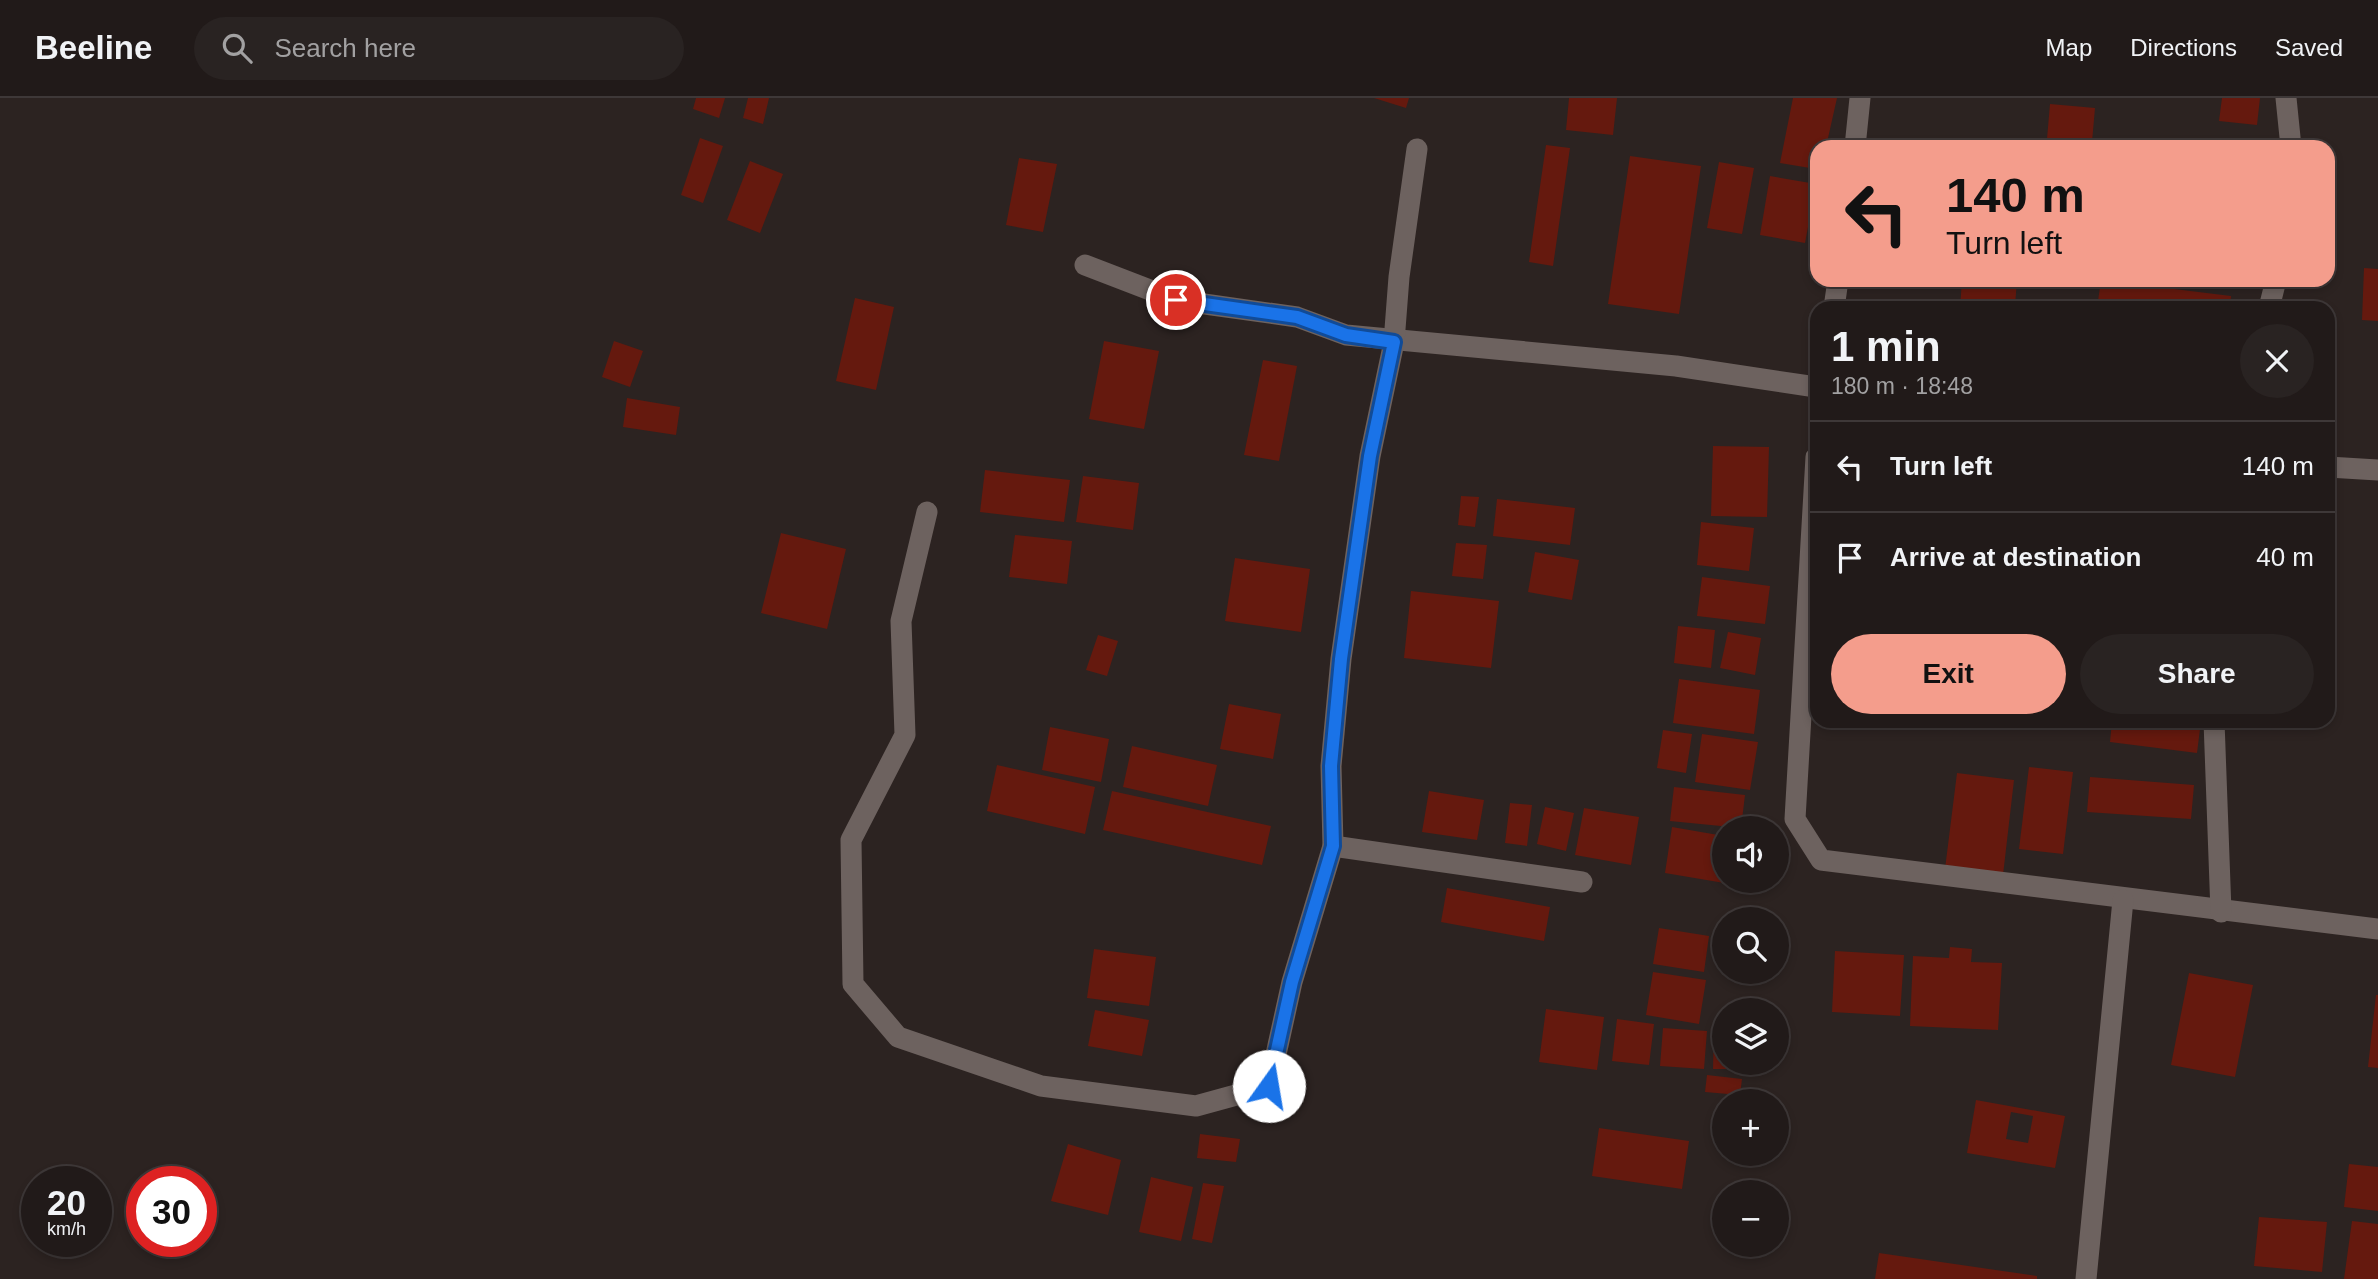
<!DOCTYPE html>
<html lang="en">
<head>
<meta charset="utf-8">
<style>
	body { margin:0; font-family:Arial,sans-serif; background:#292322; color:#f1f3f6; height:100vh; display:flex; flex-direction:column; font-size:26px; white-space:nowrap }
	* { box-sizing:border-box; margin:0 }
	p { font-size:23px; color:#a2a1a2 }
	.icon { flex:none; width:38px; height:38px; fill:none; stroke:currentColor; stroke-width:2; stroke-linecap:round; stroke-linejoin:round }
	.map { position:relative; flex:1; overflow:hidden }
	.drawer { position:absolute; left:1810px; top:203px; width:525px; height:427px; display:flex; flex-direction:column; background:#211a19; border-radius:21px; box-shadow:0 4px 10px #0003,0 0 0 2px #3e3838 }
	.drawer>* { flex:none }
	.hud { position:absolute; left:1810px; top:42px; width:525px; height:147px; border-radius:21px; box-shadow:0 4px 10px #0003,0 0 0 2px #3e3838; background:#f49d8c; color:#111; overflow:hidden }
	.tools { position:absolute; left:1712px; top:718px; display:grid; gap:14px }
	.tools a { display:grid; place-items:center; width:77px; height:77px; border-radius:50%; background:#211a19; box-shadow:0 4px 10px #0003,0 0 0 2px #3e3838; font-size:35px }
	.speed { position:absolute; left:21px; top:1068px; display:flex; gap:14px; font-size:35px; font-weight:700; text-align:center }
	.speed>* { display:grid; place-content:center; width:91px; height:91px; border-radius:50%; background:#211a19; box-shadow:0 4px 10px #0003,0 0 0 2px #3e3838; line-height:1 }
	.speed small { font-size:18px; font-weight:400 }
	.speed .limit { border:10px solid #d22; background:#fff; color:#111 }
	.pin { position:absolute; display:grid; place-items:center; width:60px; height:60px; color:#fff; margin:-30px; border:4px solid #fff; border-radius:50%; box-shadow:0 2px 7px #0007 }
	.me { position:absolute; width:77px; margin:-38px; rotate:13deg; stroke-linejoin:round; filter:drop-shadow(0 0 5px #0008) }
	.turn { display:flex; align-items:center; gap:24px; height:147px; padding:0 21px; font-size:32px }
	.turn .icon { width:91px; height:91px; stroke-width:2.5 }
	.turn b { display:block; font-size:49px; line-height:60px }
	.round { display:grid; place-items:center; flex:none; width:74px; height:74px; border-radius:37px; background:#292322 }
	.overview { display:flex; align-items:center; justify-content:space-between; height:119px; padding:0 21px }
	h1 { font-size:42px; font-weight:700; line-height:52px }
	.cta { display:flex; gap:14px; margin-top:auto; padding:14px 21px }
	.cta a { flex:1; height:80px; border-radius:42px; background:#f49d8c; color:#111; font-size:28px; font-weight:700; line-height:80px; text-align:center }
	.cta a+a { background:#292322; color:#f1f3f6 }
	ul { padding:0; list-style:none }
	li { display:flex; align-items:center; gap:21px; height:91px; padding:0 21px; border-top:2px solid #3e3838 }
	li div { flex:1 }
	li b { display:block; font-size:26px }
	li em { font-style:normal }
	header { display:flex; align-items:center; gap:42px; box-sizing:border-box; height:98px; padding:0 35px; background:#211a19; border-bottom:2px solid #3e3838 }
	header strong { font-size:33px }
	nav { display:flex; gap:38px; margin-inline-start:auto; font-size:24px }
	.search { width:490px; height:63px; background:#292322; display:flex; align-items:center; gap:18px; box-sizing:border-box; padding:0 24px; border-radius:38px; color:#a2a1a2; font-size:26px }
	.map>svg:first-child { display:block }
</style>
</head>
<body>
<header>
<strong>Beeline</strong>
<div class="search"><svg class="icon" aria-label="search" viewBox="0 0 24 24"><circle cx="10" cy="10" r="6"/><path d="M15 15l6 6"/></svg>Search here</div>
<nav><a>Map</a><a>Directions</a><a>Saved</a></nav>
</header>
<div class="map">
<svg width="2378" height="1181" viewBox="0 0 2378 1181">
	<rect width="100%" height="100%" fill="#2c2321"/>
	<g fill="#65190e" fill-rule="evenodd">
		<path d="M696 0H725L719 20 693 11Z"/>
		<path d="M748 0H769L763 26 743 20Z"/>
		<path d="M1374 0H1409L1406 10Z"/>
		<path d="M1569 0H1617L1613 37 1566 32Z"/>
		<path d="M1793 0H1837L1826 49H1816V71L1780 65Z"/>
		<path d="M2222 0H2260L2257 27 2219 23Z"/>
		<path d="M2050 6 2095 10 2092 44 2047 41Z"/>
		<path d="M700 40 723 48 703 105 681 97Z"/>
		<path d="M1546 47 1570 50 1553 168 1529 164Z"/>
		<path d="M1630 58 1701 68 1679 216 1608 206Z"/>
		<path d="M1019 60 1057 66 1043 134 1006 127Z"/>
		<path d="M750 63 783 76 760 135 727 122Z"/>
		<path d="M1719 64 1754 70 1742 136 1707 130Z"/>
		<path d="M1770 78 1816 86 1805 145 1760 137Z"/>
		<path d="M2364 170 2378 171V223L2362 222Z"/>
		<path d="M1962 182H2017L2015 208 1960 210Z"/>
		<path d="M2101 182 2231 198 2230 210H2097Z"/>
		<path d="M855 200 894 209 876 292 836 283Z"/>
		<path d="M614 243 643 253 630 289 602 279Z"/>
		<path d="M1104 243 1159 253 1144 331 1089 321Z"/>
		<path d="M1263 262 1297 268 1279 363 1244 357Z"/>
		<path d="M627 300 680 309 676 337 623 329Z"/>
		<path d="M1713 348 1769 349 1767 419 1711 418Z"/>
		<path d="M985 372 1070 382 1064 424 980 414Z"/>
		<path d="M1083 378 1139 385 1133 432 1076 424Z"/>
		<path d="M1461 398 1479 399 1475 429 1458 427Z"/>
		<path d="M1497 401 1575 410 1570 447 1493 438Z"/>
		<path d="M1701 424 1754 430 1749 473 1697 467Z"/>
		<path d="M781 435 846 451 827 531 761 515Z"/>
		<path d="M1015 437 1072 443 1067 486 1009 479Z"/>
		<path d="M1456 445 1487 447 1483 481 1452 478Z"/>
		<path d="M1535 454 1579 462 1572 502 1528 494Z"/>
		<path d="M1235 460 1310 471 1301 534 1225 523Z"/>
		<path d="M1702 479 1770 488 1765 526 1697 518Z"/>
		<path d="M1411 493 1499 503 1491 570 1404 560Z"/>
		<path d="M1678 528 1715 532 1711 570 1674 565Z"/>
		<path d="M1728 534 1761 540 1755 577 1720 570Z"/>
		<path d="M1098 537 1118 543 1107 578 1086 572Z"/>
		<path d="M1679 581 1760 592 1754 636 1673 625Z"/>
		<path d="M1229 606 1281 616 1273 661 1220 651Z"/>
		<path d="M2112 623H2201L2197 655 2110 644Z"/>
		<path d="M1050 629 1109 641 1101 684 1042 672Z"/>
		<path d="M1663 632 1692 636 1686 675 1657 670Z"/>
		<path d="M1702 636 1758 644 1750 692 1695 684Z"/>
		<path d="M1132 648 1217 667 1208 708 1123 689Z"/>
		<path d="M997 667 1095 689 1085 736 987 713Z"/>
		<path d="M2029 669 2073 674 2063 756 2019 751Z"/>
		<path d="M1957 675 2014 682 2003 777 1945 771Z"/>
		<path d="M2090 679 2194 687 2191 721 2087 714Z"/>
		<path d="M1674 689 1745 697 1741 730 1670 723Z"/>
		<path d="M1112 693 1271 728 1262 767 1103 732Z"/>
		<path d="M1429 693 1484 702 1477 742 1422 734Z"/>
		<path d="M1510 705 1532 707 1527 748 1505 745Z"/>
		<path d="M1545 709 1574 715 1566 753 1537 746Z"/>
		<path d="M1584 710 1639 719 1631 767 1575 757Z"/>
		<path d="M1672 729 1724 738V782H1731L1730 786 1665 775Z"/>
		<path d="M1447 790 1550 809 1544 843 1441 824Z"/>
		<path d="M1659 830 1709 838 1704 874 1653 866Z"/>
		<path d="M1950 849 1972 851 1971 864 2002 865 1998 932 1910 928 1913 858 1949 860Z"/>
		<path d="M1094 851 1156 859 1149 908 1087 900Z"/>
		<path d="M1835 853 1904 857 1900 918 1832 914Z"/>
		<path d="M1653 874 1706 882 1699 926 1646 917Z"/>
		<path d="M2189 875 2253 887 2235 979 2171 967Z"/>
		<path d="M2376 897H2378V970L2368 969Z"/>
		<path d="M1546 911 1604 919 1597 972 1539 964Z"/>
		<path d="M1095 912 1149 922 1142 958 1088 948Z"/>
		<path d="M1617 921 1654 926 1649 967 1612 963Z"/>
		<path d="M1663 930 1707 933 1704 971 1660 968Z"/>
		<path d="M1714 931H1724V964H1741V971H1713Z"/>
		<path d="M1707 977 1742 981 1740 997 1705 994Z"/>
		<path d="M1976 1002 2065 1018 2055 1070 1967 1055ZM2011 1014 2033 1018 2028 1045 2006 1041Z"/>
		<path d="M1599 1030 1689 1043 1682 1091 1592 1078Z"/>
		<path d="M1200 1036 1240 1041 1236 1064 1197 1060Z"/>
		<path d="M1068 1046 1121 1062 1108 1117 1051 1103Z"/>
		<path d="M2349 1066 2378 1069V1113L2344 1109Z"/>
		<path d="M1151 1079 1193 1089 1181 1143 1139 1134Z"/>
		<path d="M1203 1085 1224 1088 1212 1145 1192 1141Z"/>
		<path d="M2259 1119 2327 1124 2322 1174 2254 1168Z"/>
		<path d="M2352 1123 2378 1126V1181H2344Z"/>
		<path d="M1879 1155 2037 1178V1181H1875Z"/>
	</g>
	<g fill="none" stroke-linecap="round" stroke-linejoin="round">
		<g stroke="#6d625f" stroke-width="21">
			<path d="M2286 0 2291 49"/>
			<path d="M1855 49 1860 0"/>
			<path d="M1085 167 1176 202 1297 219 1346 237 1676 268 1816 289"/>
			<path d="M1834 210 1838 182"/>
			<path d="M2269 210 2276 182"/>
			<path d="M1816 359 1795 721 1821 762 2378 831"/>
			<path d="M2328 369 2378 372"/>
			<path d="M927 414 901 523 905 637 851 742 853 886 898 939 1041 988 1196 1008 1269 988 1292 884 1333 748 1331 668 1341 561 1370 358 1394 244 1399 179 1417 51"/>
			<path d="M2214 623 2221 814"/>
			<path d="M1333 748 1582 784"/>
			<path d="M2086 1181 2123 802"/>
		</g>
	</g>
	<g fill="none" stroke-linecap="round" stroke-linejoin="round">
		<g stroke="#114b97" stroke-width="18">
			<path id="route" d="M1176 202 1297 219 1346 237 1394 244 1370 358 1341 561 1331 668 1333 748 1292 884 1269 988"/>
		</g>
		<use href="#route" stroke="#1a73e8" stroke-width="12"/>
	</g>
</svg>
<div class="tools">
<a><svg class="icon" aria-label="sound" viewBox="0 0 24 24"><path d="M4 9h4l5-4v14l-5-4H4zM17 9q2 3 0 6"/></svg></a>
<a><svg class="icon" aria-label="search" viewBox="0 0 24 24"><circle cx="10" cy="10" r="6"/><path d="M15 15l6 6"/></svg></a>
<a><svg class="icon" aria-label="layers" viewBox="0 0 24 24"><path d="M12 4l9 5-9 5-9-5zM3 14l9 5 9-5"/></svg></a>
<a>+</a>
<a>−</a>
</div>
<div class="speed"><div>20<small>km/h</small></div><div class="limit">30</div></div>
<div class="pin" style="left:1176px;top:202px;background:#d93025"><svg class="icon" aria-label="arrive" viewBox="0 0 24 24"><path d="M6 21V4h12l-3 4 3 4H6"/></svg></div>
<svg class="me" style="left:1269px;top:988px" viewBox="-20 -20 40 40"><circle r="19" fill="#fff"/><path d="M0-13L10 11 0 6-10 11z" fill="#1a73e8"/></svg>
<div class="hud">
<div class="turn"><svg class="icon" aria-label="left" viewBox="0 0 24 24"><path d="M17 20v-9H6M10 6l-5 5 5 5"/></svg><div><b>140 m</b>Turn left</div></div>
</div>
<section class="drawer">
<div class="overview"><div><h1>1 min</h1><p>180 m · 18:48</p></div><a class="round"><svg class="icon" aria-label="close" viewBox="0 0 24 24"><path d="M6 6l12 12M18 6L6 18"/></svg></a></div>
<ul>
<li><svg class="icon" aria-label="left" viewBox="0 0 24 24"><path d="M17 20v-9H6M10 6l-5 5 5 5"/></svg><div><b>Turn left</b></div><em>140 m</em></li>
<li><svg class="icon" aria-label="arrive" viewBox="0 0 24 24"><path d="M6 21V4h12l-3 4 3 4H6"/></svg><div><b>Arrive at destination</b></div><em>40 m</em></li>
</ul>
<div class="cta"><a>Exit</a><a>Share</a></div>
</section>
</div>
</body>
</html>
